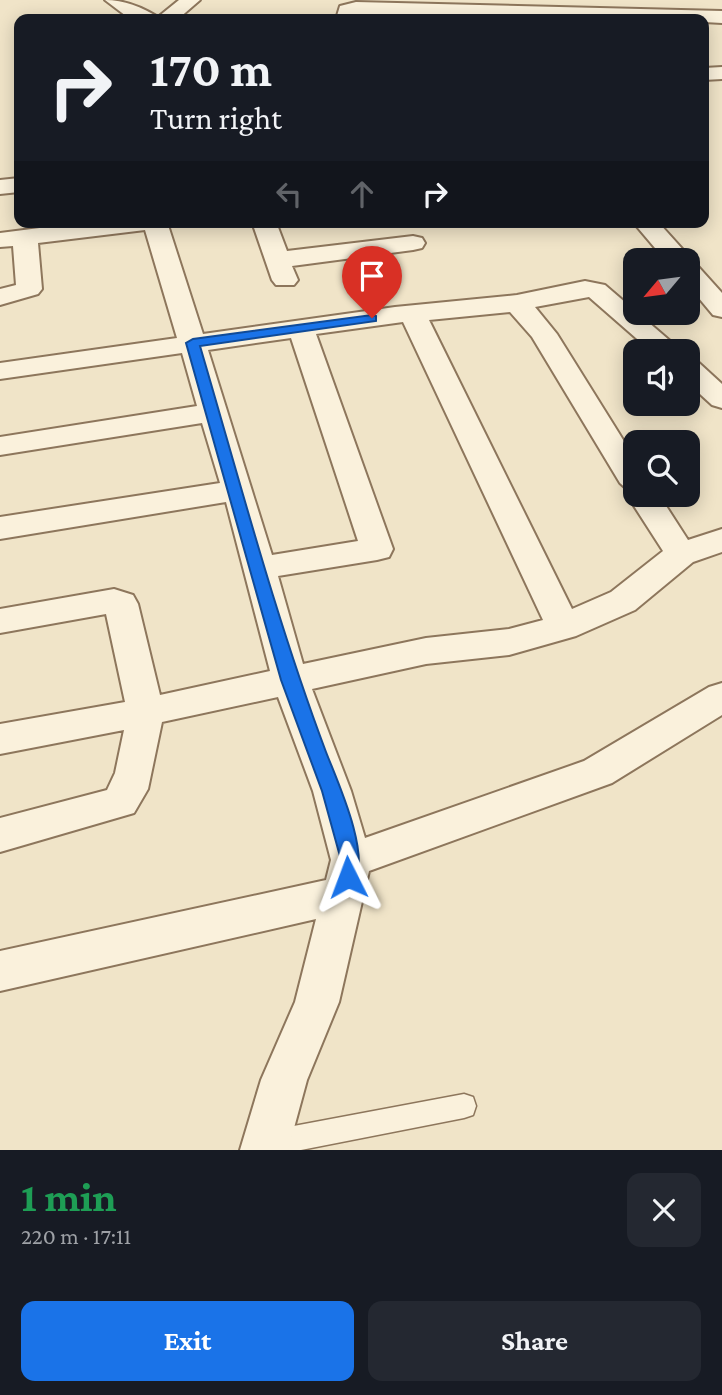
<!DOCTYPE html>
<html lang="en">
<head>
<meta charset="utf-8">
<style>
	body { margin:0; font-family:"Crimson Pro",serif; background:#242831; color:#f1f3f6; height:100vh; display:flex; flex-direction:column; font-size:26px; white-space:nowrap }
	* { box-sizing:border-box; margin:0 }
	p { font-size:23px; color:#9ea1a6 }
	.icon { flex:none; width:38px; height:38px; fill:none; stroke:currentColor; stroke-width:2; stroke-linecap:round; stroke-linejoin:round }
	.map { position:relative; height:1150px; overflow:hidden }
	.panel { display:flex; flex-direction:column; background:#171b24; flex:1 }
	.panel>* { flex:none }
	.hud { position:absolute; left:14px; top:14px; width:695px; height:214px; border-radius:14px; box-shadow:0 4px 18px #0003; background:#171b24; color:#f1f3f6; overflow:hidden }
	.needle { width:46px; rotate:241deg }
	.controls { position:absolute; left:623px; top:248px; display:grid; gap:14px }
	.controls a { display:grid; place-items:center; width:77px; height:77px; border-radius:14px; background:#171b24; box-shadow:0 4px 18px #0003; font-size:35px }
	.pin { position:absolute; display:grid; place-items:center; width:60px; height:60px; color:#fff; margin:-72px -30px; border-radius:50% 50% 50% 0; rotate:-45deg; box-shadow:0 0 7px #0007 }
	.pin .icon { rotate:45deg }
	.me { position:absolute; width:77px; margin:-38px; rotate:357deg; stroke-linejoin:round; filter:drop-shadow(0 0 5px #0008) }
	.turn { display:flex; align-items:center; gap:24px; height:147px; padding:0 21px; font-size:32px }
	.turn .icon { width:91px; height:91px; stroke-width:2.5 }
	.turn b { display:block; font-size:49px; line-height:60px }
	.lanes { display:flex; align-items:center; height:66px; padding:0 21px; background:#0003; justify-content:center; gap:35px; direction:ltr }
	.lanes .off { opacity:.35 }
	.round { display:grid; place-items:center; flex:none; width:74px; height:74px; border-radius:14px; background:#242831 }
	.headline { display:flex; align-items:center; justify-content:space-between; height:119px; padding:0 21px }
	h1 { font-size:42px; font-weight:700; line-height:52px; color:#1e9e55 }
	.button { display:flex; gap:14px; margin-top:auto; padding:14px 21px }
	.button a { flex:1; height:80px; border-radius:14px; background:#1a73e8; color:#fff; font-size:28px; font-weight:700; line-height:80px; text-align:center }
	.button a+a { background:#242831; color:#f1f3f6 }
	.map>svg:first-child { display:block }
</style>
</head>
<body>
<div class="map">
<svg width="722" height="1150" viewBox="0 0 722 1150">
	<rect width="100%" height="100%" fill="#f0e4c8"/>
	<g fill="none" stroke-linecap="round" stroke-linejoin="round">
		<g stroke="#8d765c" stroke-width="3">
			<path id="lane" d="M464 1094 473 1097 476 1106 473 1115 464 1118 301 1150H257L254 1144 258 1135 267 1131Z"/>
		</g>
		<g stroke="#8d765c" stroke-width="4">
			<g id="street">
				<path d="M105 0C124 0 142 7 158 17L179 0H200L178 19H130Z"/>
				<path d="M356 2 722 11V23L704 22V19L356 14 354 19H336L340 6Z"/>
				<path d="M722 67V79L704 80V68Z"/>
				<path d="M19 178V192L0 194V180Z"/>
				<path d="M87 222H167L203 334 395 307 517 295 585 281 605 285 683 352H652L589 297 535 307 557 334 635 459V495H659L688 540 722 529V552L693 562 635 610 576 636 509 655 426 664 312 689 351 791 365 838 584 761 709 687 722 683V715L612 783 369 871 339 1002 307 1080 288 1150H240L261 1080 295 1002 316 919 0 991V951L326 880 331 860 313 791 278 697 162 722 148 789 134 813 0 852V818L107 790 115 773 124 730 0 754V724L125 702 106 614 0 633V609L114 589 133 595 138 604 160 695 270 671 226 502 0 539V517L220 483 202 423 0 455V437L197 406 182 353 0 379V363L177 338 145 230 38 243 42 289 38 294 0 305V289L16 285 13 246 0 247V233ZM510 312 532 337 620 483 630 492 627 495 663 551 611 592 572 609 429 320ZM403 322 543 620 509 629 426 638 303 664 278 576 377 560 389 557 393 549 316 334ZM291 338 358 541 272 555 208 350Z"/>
				<path d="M252 222H276L287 251 413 236 422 238 425 243 422 248 413 250 292 266 298 280 294 285H276L272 280Z"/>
				<path d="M633 222H658L722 293V317L713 315 688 285V261H666Z"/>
				<path d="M688 360 698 362 722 384V408L712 405 688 383Z"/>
			</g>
		</g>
		<use href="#lane" fill="#faf1dc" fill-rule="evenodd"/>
		<use href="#street" fill="#faf1dc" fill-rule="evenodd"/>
	</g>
	<path fill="#1a73e8" stroke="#114b97" stroke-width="2" d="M372 315 376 316V321L200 346C240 482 276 619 326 752 338 783 370 852 355 883L348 886 341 883 338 877 341 860 322 791 281 680 186 343 193 339Z"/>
</svg>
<div class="controls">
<a><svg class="needle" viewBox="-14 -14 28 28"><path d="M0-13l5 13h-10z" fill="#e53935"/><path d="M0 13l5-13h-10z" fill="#9ea1a6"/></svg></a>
<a><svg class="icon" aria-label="sound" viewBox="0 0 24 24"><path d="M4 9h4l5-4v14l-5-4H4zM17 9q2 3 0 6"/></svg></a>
<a><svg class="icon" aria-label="search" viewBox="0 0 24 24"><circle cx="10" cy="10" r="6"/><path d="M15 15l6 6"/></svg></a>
</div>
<div class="pin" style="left:372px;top:318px;background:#d93025"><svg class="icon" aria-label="arrive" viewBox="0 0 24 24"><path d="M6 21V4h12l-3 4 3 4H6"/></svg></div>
<svg class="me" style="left:348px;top:877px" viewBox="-20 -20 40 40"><path d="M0-17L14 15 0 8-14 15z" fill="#1a73e8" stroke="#fff" stroke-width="4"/></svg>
<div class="hud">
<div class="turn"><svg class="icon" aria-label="right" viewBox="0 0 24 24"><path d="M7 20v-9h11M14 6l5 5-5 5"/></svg><div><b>170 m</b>Turn right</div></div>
<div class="lanes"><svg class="icon off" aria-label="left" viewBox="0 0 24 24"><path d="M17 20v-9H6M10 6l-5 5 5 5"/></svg><svg class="icon off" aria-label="ahead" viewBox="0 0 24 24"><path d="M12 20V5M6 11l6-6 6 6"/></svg><svg class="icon" aria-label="right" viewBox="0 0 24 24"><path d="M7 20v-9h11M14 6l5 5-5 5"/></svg></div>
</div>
</div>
<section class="panel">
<div class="headline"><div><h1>1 min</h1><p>220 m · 17:11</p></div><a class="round"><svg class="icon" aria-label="close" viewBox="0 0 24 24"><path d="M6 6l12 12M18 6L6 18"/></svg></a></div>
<div class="button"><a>Exit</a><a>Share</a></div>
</section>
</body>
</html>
